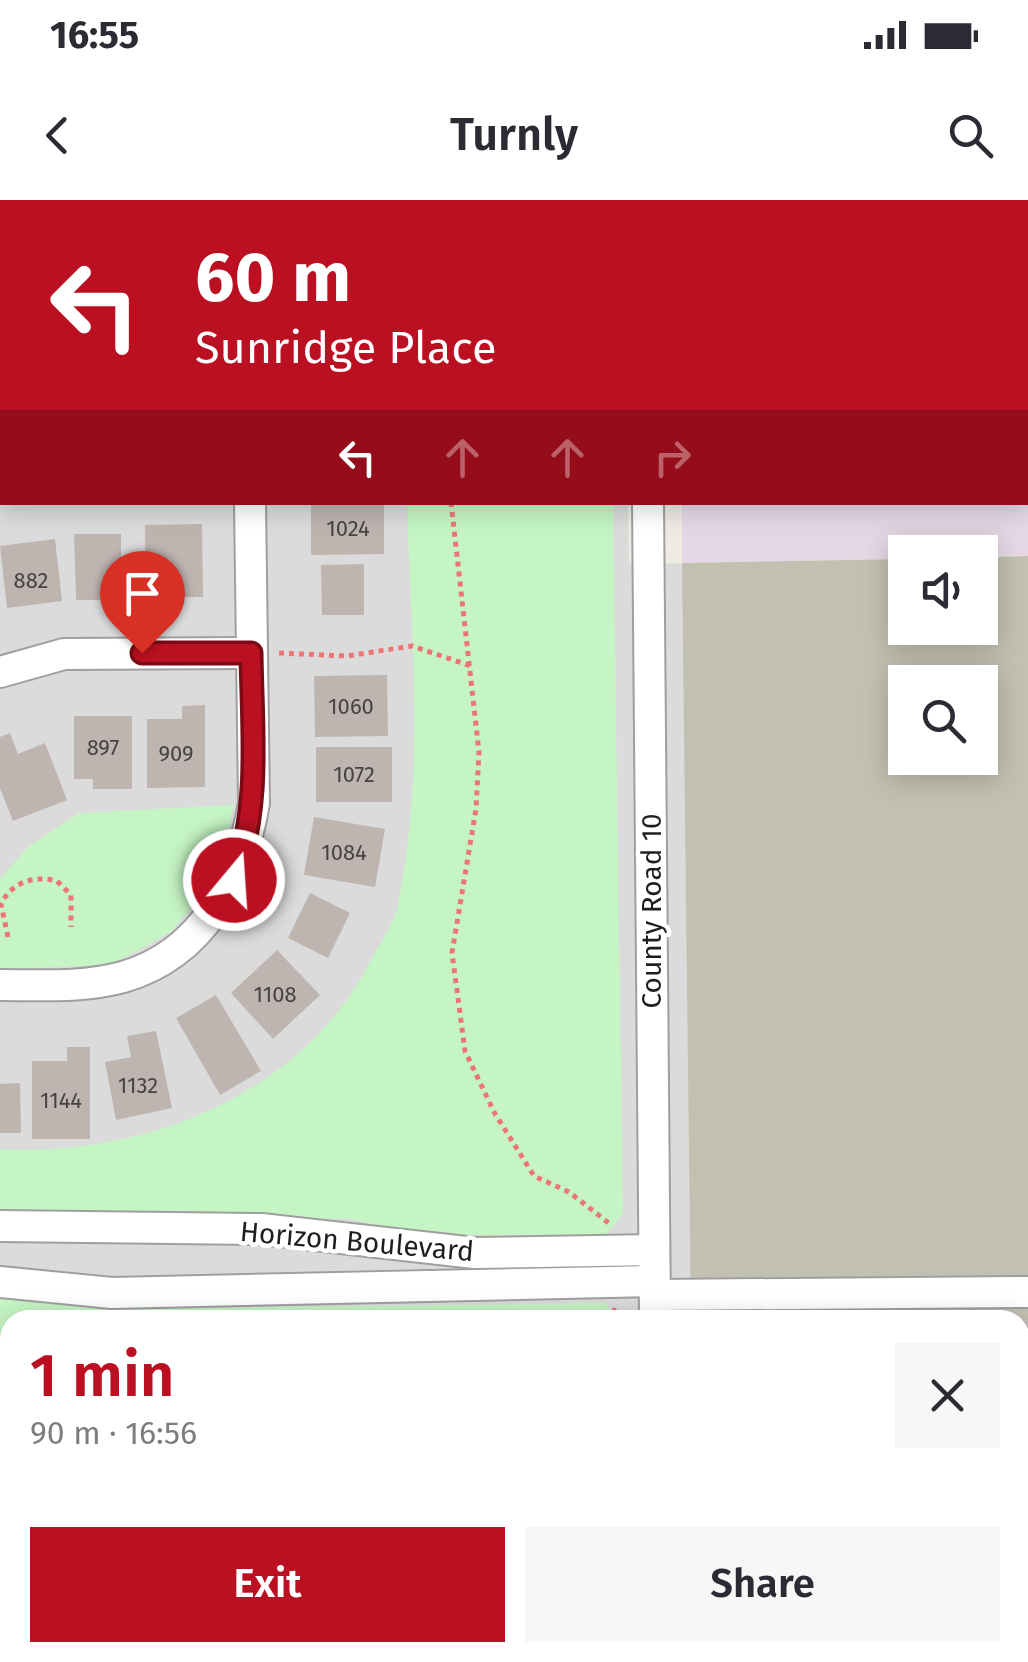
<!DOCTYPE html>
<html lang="en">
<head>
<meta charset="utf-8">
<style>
	body { margin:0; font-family:"Fira Sans",sans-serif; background:#f7f7f7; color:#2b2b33; height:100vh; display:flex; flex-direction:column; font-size:38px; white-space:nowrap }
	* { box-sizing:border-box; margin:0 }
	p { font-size:32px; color:#7c7c81 }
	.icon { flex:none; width:55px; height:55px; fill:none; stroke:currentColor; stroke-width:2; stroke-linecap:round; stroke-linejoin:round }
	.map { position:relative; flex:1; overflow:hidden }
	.panel { position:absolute; left:0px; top:1110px; width:1030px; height:352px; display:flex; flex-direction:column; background:#fff; border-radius:30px 30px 0 0; box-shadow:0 5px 25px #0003 }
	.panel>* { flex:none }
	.banner { position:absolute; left:0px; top:0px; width:1030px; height:305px; box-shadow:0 5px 25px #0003; background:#bb1021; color:#fff; overflow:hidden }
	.buttons { position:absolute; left:888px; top:335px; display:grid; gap:20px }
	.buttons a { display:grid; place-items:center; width:110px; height:110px; border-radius:0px; background:#fff; box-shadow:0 5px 25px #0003; font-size:50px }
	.pin { position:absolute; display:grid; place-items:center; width:85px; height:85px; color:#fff; margin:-102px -42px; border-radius:50% 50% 50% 0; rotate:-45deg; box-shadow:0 0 10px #0007 }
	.pin .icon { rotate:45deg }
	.me { position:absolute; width:110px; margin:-55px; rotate:18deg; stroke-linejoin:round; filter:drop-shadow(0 0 8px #0008) }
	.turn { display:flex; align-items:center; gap:35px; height:210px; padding:0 30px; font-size:45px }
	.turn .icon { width:130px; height:130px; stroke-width:2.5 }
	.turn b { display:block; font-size:70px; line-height:85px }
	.lanes { display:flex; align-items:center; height:95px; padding:0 30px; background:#0003; justify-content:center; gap:50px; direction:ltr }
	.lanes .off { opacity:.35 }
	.round { display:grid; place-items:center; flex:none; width:105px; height:105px; border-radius:0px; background:#f7f7f7 }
	.overview { display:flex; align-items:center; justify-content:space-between; height:170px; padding:0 30px }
	h1 { font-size:60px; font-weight:600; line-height:75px; color:#bb1021 }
	.cta { display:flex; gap:20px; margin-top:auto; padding:20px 30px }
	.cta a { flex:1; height:115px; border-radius:0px; background:#bb1021; color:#fff; font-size:40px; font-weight:600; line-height:115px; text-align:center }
	.cta a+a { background:#f7f7f7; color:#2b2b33 }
	.status { display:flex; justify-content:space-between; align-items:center; height:70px; padding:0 50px; background:#fff; direction:ltr }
	.status svg { height:28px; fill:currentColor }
	header { display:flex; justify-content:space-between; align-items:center; height:130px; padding:0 30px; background:#fff; font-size:45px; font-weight:600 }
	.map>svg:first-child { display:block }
</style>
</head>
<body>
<div class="status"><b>16:55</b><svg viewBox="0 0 49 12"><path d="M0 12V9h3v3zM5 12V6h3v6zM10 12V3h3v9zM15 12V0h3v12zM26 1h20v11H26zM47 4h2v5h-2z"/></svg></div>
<header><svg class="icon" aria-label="back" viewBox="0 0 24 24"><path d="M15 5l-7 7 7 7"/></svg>Turnly<svg class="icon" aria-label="search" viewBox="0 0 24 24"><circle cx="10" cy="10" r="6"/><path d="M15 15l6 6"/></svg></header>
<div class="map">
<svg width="1028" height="1462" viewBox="0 0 1028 1462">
	<rect width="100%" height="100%" fill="#eeeae4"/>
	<path fill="#dcdbdb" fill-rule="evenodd" d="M0 0H626L2 2V302L628 303 629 363 905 365V428H980L1028 367V1462H0ZM905 482H980V558H905ZM10 1120H1020V1452H10Z"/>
	<path fill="#e6d7e5" d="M681 0H1028V356L905 352V359L682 363V303L1028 302V2Z"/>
	<path fill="#c2c0b1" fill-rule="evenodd" d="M1028 356V1462H696V1452H1020V1120H691L682 363 905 359V428H980V357ZM905 482H980V558H905Z"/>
	<g fill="#c5f5c4">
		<path d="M407 303H613L623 1013 605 1036 428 1035 349 1019 0 1012V949C145 957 304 894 371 760 380 743 394 724 398 705 425 574 411 435 407 303Z"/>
		<path d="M234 605 220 671 171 732 110 765 0 769V679L28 647 79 613Z"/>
		<path d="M0 1098 118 1109 605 1103 619 1120H10V1421L0 1406Z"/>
		<path d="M624 1453V1462H38L32 1453Z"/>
	</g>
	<g fill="#beb5b1">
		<path d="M311 302H384V354L311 355Z"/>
		<path d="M202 324 203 397H146L145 325Z"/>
		<path d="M74 334H121V400H76Z"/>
		<path d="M55 339 62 401 7 408 0 346Z"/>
		<path d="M364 364V415H322L321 365Z"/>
		<path d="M387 475 388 536 315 537 314 476Z"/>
		<path d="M205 505V587L147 588V519H182V506Z"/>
		<path d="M74 516H132V589H93V579H74Z"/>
		<path d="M10 533 18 554 45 543 67 600 13 621 0 588V537Z"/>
		<rect x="316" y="547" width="76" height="55"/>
		<path d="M314 617 385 629 375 687 304 675Z"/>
		<path d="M310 693 350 713 328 758 288 738Z"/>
		<path d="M277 750 320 795 273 839 231 793Z"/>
		<path d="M216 795 261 871 220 895 176 818Z"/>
		<path d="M156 831 172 908 116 920 105 862 131 857 127 836Z"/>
		<path d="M67 847H90V939H32V861H67Z"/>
		<path d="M20 883 21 933H0V884Z"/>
	</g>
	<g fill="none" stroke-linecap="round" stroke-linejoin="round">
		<g stroke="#9f9f9f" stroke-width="34">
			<g id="minor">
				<path d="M247 0V2"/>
				<path d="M644 0V2"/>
				<path d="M0 146H2"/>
				<path d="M648 302 655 1120"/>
				<path d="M0 472 64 454 251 453"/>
				<path d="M0 785C40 785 83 788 123 777 203 754 241 680 254 603L250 302"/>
				<path d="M0 1026 261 1029 475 1053 654 1050"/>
				<path d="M0 1082 112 1093 654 1081"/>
				<path d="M655 1095 1028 1092"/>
				<path d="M660 1452V1462"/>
			</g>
		</g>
		<g stroke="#ee7575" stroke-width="5" stroke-dasharray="5 5" stroke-linecap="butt">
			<path d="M512 2 513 0"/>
			<path d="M451 302 479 552 476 609 452 753 465 851 494 912 534 976 569 992 610 1024"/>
			<path d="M279 453 347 456 412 446 471 466"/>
			<path d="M8 737 1 704C12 682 34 675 57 681L71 695V727"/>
			<path d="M606 1120 618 1106"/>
			<path d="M462 1452 464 1462"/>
		</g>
		<use href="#minor" stroke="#fff" stroke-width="30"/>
	</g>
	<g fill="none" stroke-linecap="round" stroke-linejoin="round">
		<g stroke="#7a0a15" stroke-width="25">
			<path id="route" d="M142 453H251C252 531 261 606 234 680"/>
		</g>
		<use href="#route" stroke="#bb1021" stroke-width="18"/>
	</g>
	<g text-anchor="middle" stroke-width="9" stroke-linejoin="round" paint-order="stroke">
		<g font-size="22" fill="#464443">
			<text x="348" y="336">1024</text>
			<text x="31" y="388">882</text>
			<text x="351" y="514">1060</text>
			<text x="103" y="555">897</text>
			<text x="176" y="561">909</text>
			<text x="354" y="582">1072</text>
			<text x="344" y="660">1084</text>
			<text x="275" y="802">1108</text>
			<text x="138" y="893">1132</text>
			<text x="61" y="908">1144</text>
		</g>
		<g font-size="28" fill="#1e1e1e" stroke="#fff">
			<text transform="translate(651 711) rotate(-90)" y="10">County Road 10</text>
			<text transform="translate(357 1041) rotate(5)" y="10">Horizon Boulevard</text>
		</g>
	</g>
</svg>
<div class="buttons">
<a><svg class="icon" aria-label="sound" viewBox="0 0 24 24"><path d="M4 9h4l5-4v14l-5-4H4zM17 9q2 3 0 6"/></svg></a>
<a><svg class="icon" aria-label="search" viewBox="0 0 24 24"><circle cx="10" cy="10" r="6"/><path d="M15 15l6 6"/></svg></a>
</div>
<div class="pin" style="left:142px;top:453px;background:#d93025"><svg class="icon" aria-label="arrive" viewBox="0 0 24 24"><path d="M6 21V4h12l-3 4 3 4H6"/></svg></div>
<svg class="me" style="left:234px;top:680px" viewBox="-20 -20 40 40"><circle r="17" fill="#bb1021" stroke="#fff" stroke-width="3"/><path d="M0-11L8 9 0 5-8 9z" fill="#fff"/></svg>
<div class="banner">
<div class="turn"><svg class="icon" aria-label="left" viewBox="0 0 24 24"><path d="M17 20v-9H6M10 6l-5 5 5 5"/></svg><div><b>60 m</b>Sunridge Place</div></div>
<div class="lanes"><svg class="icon" aria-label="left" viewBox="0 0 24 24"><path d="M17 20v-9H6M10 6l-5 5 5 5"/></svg><svg class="icon off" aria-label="ahead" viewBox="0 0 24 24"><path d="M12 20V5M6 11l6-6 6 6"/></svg><svg class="icon off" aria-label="ahead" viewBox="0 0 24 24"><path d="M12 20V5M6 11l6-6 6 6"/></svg><svg class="icon off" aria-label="right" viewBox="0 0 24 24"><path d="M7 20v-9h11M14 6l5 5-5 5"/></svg></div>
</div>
<section class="panel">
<div class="overview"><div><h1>1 min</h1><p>90 m · 16:56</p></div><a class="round"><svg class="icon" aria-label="close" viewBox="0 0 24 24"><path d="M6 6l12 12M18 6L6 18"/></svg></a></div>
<div class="cta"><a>Exit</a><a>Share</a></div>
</section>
</div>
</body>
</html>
